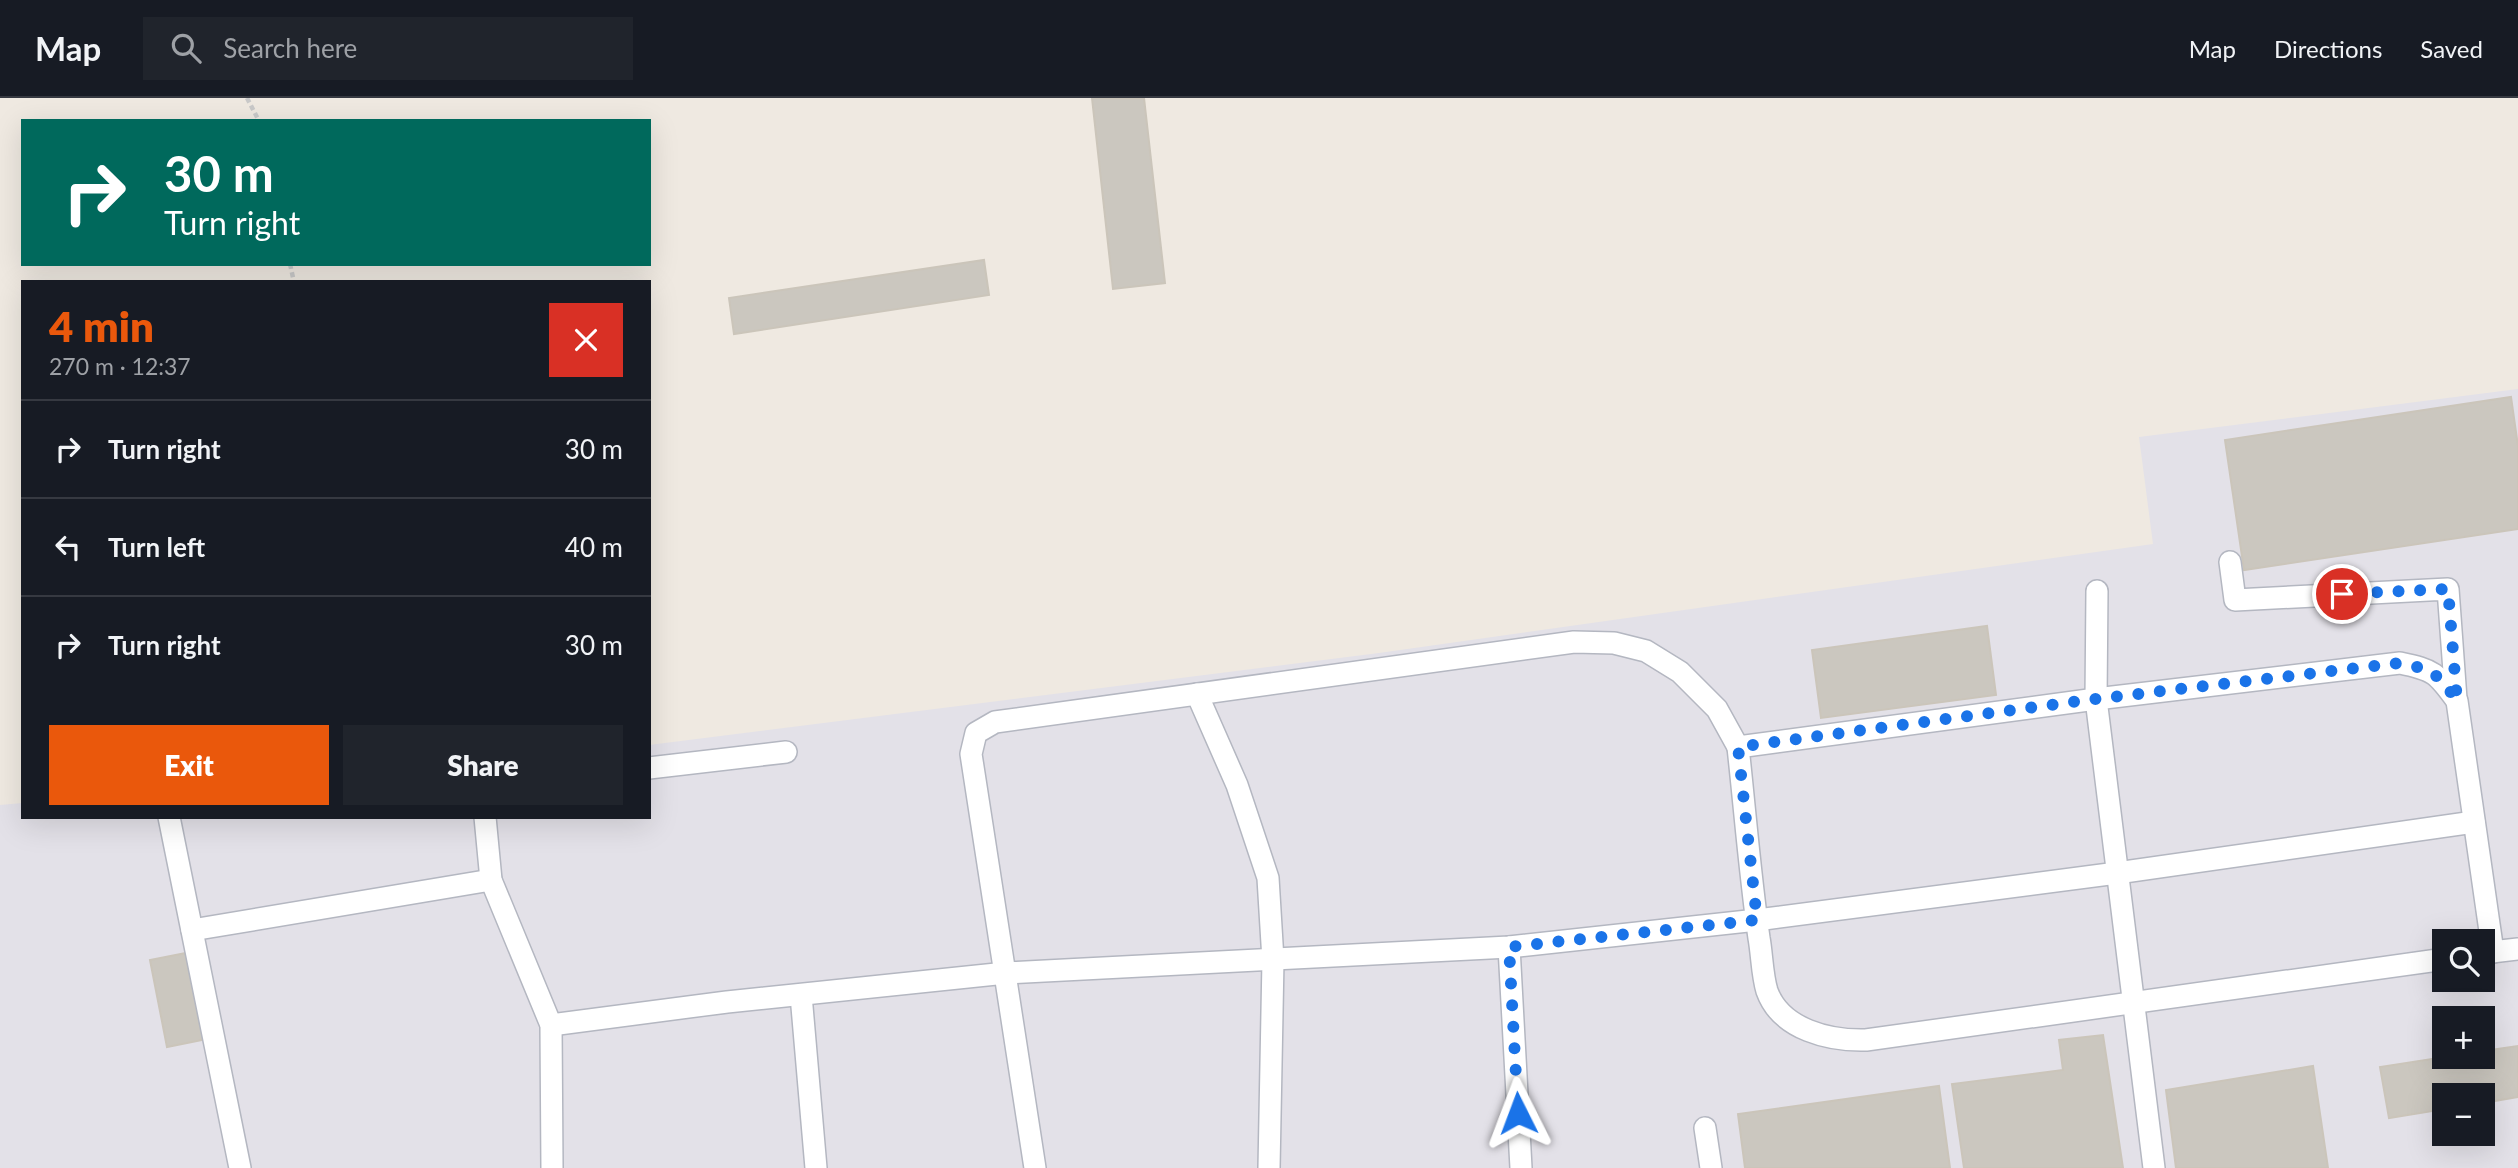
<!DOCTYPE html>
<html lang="en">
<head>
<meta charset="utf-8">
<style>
	body { margin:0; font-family:Lato,sans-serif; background:#20242c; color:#f1f3f6; height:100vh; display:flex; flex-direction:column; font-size:26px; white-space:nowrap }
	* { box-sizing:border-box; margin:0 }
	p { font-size:23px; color:#9ea1a6 }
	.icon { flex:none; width:38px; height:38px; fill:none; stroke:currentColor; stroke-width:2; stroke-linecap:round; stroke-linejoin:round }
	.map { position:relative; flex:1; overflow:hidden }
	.sheet { position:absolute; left:21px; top:182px; width:630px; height:539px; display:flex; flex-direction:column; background:#171b24; border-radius:0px; box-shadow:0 7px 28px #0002 }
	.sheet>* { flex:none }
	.top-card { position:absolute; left:21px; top:21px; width:630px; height:147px; border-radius:0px; box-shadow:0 7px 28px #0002; background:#00695c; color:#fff; overflow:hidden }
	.buttons { position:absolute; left:2432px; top:831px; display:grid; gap:14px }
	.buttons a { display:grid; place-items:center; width:63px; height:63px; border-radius:0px; background:#171b24; box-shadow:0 7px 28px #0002; font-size:35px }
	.pin { position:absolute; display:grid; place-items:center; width:60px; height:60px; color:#fff; margin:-30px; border:4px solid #fff; border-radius:50%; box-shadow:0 2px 7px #0007 }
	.me { position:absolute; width:77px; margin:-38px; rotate:357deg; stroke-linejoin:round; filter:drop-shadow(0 0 5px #0008) }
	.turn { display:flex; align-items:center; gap:24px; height:147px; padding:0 28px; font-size:32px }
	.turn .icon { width:91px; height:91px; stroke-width:2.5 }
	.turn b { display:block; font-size:49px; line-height:60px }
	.round { display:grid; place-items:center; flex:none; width:74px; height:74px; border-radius:0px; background:#20242c }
	.head { display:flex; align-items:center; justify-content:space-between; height:119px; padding:0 28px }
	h1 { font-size:42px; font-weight:800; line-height:52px; color:#ea580c }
	.cta { display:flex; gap:14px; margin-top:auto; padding:14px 28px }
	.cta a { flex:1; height:80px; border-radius:0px; background:#ea580c; color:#fff; font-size:28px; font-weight:800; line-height:80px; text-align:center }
	.cta a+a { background:#20242c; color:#f1f3f6 }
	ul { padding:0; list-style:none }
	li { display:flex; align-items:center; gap:21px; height:98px; padding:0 28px; border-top:2px solid #363941 }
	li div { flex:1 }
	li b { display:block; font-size:26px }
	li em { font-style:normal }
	header { display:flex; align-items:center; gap:42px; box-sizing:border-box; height:98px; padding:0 35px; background:#171b24; border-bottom:2px solid #363941 }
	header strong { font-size:33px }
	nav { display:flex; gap:38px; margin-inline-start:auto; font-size:24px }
	.search { width:490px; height:63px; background:#20242c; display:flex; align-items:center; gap:18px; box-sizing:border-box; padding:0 24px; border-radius:0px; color:#9ea1a6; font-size:26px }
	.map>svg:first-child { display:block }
</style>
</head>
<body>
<header>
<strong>Map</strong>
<div class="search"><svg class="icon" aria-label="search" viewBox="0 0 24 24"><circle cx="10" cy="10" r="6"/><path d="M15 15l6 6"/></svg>Search here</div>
<nav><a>Map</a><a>Directions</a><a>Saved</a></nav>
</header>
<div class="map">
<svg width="2518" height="1070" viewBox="0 0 2518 1070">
	<rect width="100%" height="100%" fill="#efe9e1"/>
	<path fill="#e3e1e8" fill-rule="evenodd" d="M2518 291V1070H0V707L23 705V719H649V647L1379 555 2153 446 2139 339ZM2445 844H2483V882H2445ZM2445 920H2483V959H2445ZM2445 998H2483V1036H2445Z"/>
	<g fill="#cbc7bf" stroke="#cbc5ba" stroke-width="2">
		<path d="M1092 0H1144L1165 185 1113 191Z"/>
		<path d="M984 162 989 197 734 236 729 200Z"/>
		<path d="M2511 299 2518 348V431L2244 472 2225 342Z"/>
		<path d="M1987 528 1996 597 1821 620 1812 552Z"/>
		<path d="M191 854 207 941 167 949 150 862Z"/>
		<path d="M2103 937 2123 1070H1964L1952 986 2063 972 2059 942Z"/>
		<path d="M2518 948V999L2483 1005V998H2445V1011L2389 1020 2380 969 2445 959H2483V953Z"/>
		<path d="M2313 968 2328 1070H2176L2166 992Z"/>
		<path d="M1939 988 1950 1070H1745L1738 1016Z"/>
	</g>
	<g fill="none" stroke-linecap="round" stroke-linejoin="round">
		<g stroke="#b4b7c1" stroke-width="24">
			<g id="lane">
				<path d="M2230 464 2235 502 2448 491 2456 601"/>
				<path d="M2097 493 2096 601 2154 1070"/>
				<path d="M1197 596 1237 687 1268 780 1273 862 1269 1070"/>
				<path d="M649 670 786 654"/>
				<path d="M169 719 240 1070"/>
				<path d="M485 719 491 782 551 927 552 1070"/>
				<path d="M192 832 491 782"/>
				<path d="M1509 849 1521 1070"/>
				<path d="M2483 855 2518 851"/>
				<path d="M2445 861 1866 942C1830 943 1781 932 1767 893 1762 877 1762 856 1759 840 1750 777 1745 713 1738 649L2096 601 2400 565C2434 572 2437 575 2457 603L2493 854"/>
				<path d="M801 897 816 1070"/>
				<path d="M551 927 727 904 1006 875 1509 849 1757 822 2117 775 2474 724"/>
				<path d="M1705 1030 1711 1070"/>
				<path d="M1035 1070 971 656 976 635 995 624 1574 544 1614 545 1646 553 1680 574 1717 611 1738 649"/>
			</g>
		</g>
		<g stroke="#c9c9c9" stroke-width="4.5" stroke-dasharray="5 3.5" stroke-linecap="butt">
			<path d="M247 0 259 23"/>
			<path d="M290 166 294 184"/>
		</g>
		<use href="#lane" stroke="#fff" stroke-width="21"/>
	</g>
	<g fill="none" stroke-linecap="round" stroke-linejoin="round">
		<path stroke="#1a73e8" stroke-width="12" stroke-dasharray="0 21.6" d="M1518 1015 1509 849 1757 822 1738 649 2095 601 2400 565C2434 572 2437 575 2457 603L2448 491 2342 496"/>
	</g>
</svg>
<div class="buttons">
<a><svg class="icon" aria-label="search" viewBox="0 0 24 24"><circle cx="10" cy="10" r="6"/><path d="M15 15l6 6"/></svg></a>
<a>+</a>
<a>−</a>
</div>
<div class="pin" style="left:2342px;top:496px;background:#d93025"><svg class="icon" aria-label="arrive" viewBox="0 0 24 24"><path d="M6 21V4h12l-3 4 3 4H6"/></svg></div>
<svg class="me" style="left:1518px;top:1015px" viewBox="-20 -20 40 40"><path d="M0-17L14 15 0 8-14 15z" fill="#1a73e8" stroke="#fff" stroke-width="4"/></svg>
<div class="top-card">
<div class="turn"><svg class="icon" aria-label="right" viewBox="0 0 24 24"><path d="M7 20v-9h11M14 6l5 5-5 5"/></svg><div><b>30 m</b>Turn right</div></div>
</div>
<section class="sheet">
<div class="head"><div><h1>4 min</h1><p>270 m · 12:37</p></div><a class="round" style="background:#d93025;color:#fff"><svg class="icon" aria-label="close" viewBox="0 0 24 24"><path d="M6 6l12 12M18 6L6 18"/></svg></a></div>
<ul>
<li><svg class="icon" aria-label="right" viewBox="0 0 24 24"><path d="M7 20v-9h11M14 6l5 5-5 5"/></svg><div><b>Turn right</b></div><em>30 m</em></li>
<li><svg class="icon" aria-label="left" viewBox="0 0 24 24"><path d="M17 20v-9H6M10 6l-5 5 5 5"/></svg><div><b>Turn left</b></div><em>40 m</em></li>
<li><svg class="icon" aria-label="right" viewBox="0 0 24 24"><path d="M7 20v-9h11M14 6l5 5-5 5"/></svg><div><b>Turn right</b></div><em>30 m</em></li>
</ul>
<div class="cta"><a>Exit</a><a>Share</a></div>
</section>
</div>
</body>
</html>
